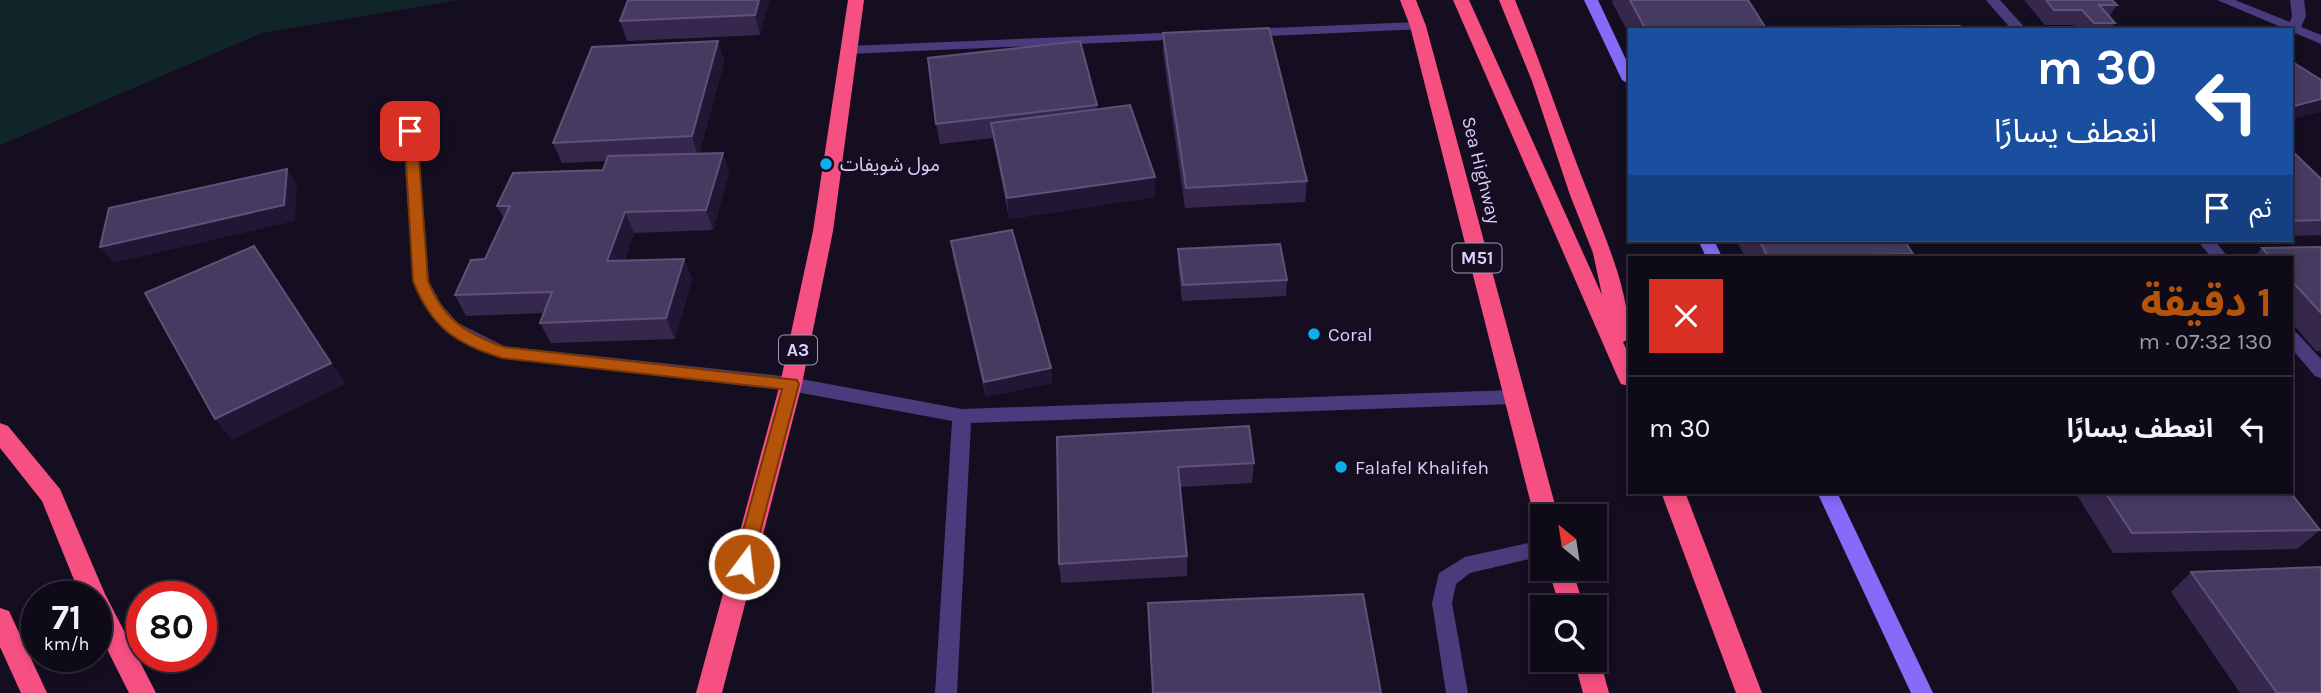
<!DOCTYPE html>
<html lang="ar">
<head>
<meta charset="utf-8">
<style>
	body { margin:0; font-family:Karla,"Noto Sans Arabic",sans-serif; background:#1d1825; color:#f1f3f6; direction:rtl; height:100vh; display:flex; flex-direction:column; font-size:26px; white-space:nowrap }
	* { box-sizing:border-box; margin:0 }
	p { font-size:23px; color:#9b9aa2 }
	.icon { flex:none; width:38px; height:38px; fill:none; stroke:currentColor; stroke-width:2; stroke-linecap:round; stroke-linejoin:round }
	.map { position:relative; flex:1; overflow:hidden; direction:ltr }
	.sheet { position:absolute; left:1628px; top:256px; width:665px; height:238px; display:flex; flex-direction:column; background:#0f0a18; border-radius:0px; box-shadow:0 4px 10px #0003,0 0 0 2px #2f2b37; direction:rtl }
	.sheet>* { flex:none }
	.guide { position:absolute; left:1628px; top:28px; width:665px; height:214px; border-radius:0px; box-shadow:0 4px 10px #0003,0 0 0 2px #2f2b37; direction:rtl; background:#1a4fa0; color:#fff; overflow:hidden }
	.needle { width:46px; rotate:330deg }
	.fabs { position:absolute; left:1530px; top:504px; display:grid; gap:14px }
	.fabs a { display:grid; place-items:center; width:77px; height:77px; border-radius:0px; background:#0f0a18; box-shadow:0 4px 10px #0003,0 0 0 2px #2f2b37; font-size:35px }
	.speed { position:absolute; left:21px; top:581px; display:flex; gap:14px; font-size:35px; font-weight:700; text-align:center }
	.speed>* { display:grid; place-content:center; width:91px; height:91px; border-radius:50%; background:#0f0a18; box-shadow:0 4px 10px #0003,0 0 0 2px #2f2b37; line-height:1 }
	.speed small { font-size:18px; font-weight:400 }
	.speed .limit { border:10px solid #d22; background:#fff; color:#111 }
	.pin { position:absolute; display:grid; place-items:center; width:60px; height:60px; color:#fff; margin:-30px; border-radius:14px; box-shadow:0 4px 10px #0006 }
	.me { position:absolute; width:77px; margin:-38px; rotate:15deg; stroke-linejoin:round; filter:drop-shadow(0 0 5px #0008) }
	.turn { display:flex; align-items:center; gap:24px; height:147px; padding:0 21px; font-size:32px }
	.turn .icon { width:91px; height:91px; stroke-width:2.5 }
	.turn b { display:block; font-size:49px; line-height:60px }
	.then { display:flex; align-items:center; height:66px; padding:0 21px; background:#0003; gap:14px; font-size:26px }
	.round { display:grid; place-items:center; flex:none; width:74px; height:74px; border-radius:0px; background:#1d1825 }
	.summary { display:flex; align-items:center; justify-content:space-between; height:119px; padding:0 21px }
	h1 { font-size:42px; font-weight:700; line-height:52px; color:#b45309 }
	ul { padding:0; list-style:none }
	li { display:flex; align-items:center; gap:21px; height:105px; padding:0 21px; border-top:2px solid #2f2b37 }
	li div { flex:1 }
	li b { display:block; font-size:26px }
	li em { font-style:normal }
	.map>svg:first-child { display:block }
</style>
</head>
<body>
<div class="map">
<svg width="2321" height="693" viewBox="0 0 2321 693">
	<rect width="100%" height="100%" fill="#140e20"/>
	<path fill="#112629" d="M0 0H459L262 33 0 145Z"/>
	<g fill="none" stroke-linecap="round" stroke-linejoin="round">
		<g fill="#493b7c" fill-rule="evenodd">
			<path d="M1418 22 1425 26 1423 29 1248 37 1241 33 1248 29Z"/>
			<path d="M1185 32 1190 33V39L849 54 842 50 849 46Z"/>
			<path d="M408 102 415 106 429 281 441 304 458 323 504 346 791 377 962 409 1513 390 1519 392 1522 397 1519 402 1513 404 971 423 957 693H935L952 421 791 391 502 358 456 339 429 313 413 281 401 106Z"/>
			<path d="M1542 540V556L1470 573 1456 584 1452 603 1468 693H1446L1432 603 1439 573 1465 557Z"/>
		</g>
		<g fill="#493b7c" fill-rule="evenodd">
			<path d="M1986 0H2000L2027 30H2012Z"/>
			<path d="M2217 0H2235L2290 22 2292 16 2290 0H2304L2306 16 2301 27 2321 35V44Z"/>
			<path d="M2197 240H2214L2228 257H2211Z"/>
			<path d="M2291 331 2297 333 2321 359V378L2315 376 2291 348Z"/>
		</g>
		<g fill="#876bf8" fill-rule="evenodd">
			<path d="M1584 0H1598L1629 66V84L1622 80Z"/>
			<path d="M1698 240H1714L1722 257H1706Z"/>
			<path d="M1817 492H1837L1933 693H1911Z"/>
		</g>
		<g fill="#f65082" fill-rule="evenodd">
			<path d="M848 0H864L833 231 802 384 722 693H696L780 384 813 231Z"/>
			<path d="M1400 0H1416L1426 26 1558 516H1542V524L1534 516 1410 26Z"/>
			<path d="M1453 0H1469L1602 295 1593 253 1570 195 1532 81 1499 0H1515C1542 65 1563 130 1589 195 1606 241 1629 289 1629 339L1623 342 1629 355V386L1621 384 1618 378Z"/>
			<path d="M0 423 8 426 60 489 105 594 156 693H129L96 627V597H81L42 501 0 448Z"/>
			<path d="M1661 492H1685L1762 693H1736Z"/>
			<path d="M1548 569H1572L1584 607H1560Z"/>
			<path d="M0 608 9 611 47 693H21L0 647Z"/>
			<path d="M1594 651 1600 660 1609 693H1583L1574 660H1594Z"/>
		</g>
	</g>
	<g fill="#36284d">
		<path d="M628 0H769L760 35 627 41 620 21Z"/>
		<path d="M1613 0H1630L1767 30H1629V34L1612 2Z"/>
		<path d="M2024 0H2112L2117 5 2109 17 2115 23 2110 30H2077L2073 25H2045Z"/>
		<path d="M1163 33 1307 181 1305 202 1185 208 1163 53Z"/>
		<path d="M718 41 724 62 699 154 723 153 729 173 713 230 634 233 624 261 684 259 692 279 675 339 551 343 540 323 544 313 466 316 455 295 485 259 504 219 497 206 603 170 606 161 562 163 553 143Z"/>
		<path d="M1097 105V109L1155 177V197L1009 219 993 138 940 144 936 124Z"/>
		<path d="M2291 150 2321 179V235L2291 236Z"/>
		<path d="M1736 240H1904L1913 254 1911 257H1745Z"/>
		<path d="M951 241 1053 383 986 397 953 257Z"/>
		<path d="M2321 247V351H2316L2291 322V257H2254L2262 248Z"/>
		<path d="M1178 249 1287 280 1286 296 1182 301 1178 265Z"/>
		<path d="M1057 437 1254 463 1252 483 1180 487 1187 556V576L1061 583 1059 564Z"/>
		<path d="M2075 492H2290L2320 530 2297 549 2113 553Z"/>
		<path d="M2191 572 2321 693H2240L2171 592Z"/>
	</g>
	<g fill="#211633">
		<path d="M759 0H769L760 35 755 15Z"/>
		<path d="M718 41 724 62 698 157 692 136Z"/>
		<path d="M2321 99V112L2291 119V107Z"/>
		<path d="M723 153 729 173 713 230 706 210Z"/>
		<path d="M287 169 297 184 295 221 113 263 100 247Z"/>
		<path d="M1155 177V197L1009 219 1007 198Z"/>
		<path d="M625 212 634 233 616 282 607 261Z"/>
		<path d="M254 246 346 384 232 440 215 419Z"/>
		<path d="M684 259 692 279 675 339 666 318Z"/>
		<path d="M1051 368 1053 383 986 397 984 382Z"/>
	</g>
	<g fill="#473a60" stroke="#5f5179" stroke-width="2">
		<path d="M628 0H759L755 15 620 21Z"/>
		<path d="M1630 0H1748L1767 30H1646Z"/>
		<path d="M2046 0H2112L2117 5H2099L2115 23H2094L2082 10H2054Z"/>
		<path d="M1960 26 1963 30H1826L1824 27Z"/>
		<path d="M1269 28 1307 181 1186 188 1163 33Z"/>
		<path d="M718 41 692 136 553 143 592 47Z"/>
		<path d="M1080 41 1097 105 936 124 928 58Z"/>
		<path d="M2291 61 2321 80V99L2291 107Z"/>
		<path d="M1130 105 1155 177 1007 198 991 123Z"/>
		<path d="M2291 150 2321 179V220L2291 221Z"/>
		<path d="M723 153 706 210 625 212 607 261 684 259 666 318 540 323 552 292 455 295 471 260 485 259 510 206H497L513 173 603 170 608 156Z"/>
		<path d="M287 169 284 205 100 247 109 208Z"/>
		<path d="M1012 230 1051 368 984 382 951 241Z"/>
		<path d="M1759 240H1904L1913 254 1768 257Z"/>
		<path d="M1280 244 1287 280 1183 285 1178 249Z"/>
		<path d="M254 246 331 363 215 419 145 293Z"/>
		<path d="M2321 247V313L2291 280V257H2270L2262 248Z"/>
		<path d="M1249 426 1254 463 1178 467 1187 556 1059 564 1057 437Z"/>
		<path d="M2105 492H2290L2320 530 2132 533Z"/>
		<path d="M2321 567V693H2277L2191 572Z"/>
		<path d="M1363 594 1381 693H1153L1148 603Z"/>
	</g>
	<path fill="#b45309" stroke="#753606" stroke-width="2" d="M410 127 417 131 428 281C444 320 465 333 504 347L797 380 799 384 750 570 744 572 737 570 734 564 782 389 502 358C456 344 431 327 413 281L404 131Z"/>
	<g fill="#0caeec" stroke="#140e20" stroke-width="2.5">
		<circle cx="826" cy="164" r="7"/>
		<circle cx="1314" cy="334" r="7"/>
		<circle cx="1341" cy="467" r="7"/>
	</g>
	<g text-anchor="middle" stroke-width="5" stroke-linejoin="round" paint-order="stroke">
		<g fill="#140e20" stroke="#a095bb" stroke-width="2">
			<rect x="1452.5" y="243.5" width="49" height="29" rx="5"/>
			<rect x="779" y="335.5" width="38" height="29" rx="5"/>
		</g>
		<g font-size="18" font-weight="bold" fill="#dccffd">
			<text x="1477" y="264">M51</text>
			<text x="798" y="356">A3</text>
		</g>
		<g font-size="19" fill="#dccffd" stroke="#140e20" text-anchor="start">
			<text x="840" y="171">مول شويفات</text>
			<text x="1328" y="341">Coral</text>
			<text x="1355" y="474">Falafel Khalifeh</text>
		</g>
		<g font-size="19" fill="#dccffd" stroke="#140e20">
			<text transform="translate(1482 170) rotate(76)" y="7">Sea Highway</text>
		</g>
	</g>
</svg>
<div class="fabs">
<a><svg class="needle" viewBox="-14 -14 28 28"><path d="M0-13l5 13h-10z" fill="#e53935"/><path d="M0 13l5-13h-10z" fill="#9b9aa2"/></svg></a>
<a><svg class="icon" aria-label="search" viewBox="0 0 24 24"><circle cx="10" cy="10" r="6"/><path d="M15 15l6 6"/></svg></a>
</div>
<div class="speed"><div>71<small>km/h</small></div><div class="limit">80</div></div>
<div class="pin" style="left:410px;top:131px;background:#d93025"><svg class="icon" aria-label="arrive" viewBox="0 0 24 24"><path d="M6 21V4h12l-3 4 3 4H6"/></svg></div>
<svg class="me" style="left:744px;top:564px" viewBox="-20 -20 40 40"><circle r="17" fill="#b45309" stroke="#fff" stroke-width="3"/><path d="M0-11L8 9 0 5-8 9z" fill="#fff"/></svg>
<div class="guide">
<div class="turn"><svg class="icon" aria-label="left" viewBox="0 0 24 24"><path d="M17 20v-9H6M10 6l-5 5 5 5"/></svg><div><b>30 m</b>انعطف يسارًا</div></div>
<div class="then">ثم<svg class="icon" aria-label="arrive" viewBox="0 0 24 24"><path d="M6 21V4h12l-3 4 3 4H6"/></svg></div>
</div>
<section class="sheet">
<div class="summary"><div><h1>1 دقيقة</h1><p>130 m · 07:32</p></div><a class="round" style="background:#d93025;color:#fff"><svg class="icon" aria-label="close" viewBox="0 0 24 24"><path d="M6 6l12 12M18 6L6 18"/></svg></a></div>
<ul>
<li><svg class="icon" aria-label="left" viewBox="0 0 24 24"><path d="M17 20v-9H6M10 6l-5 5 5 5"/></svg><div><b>انعطف يسارًا</b></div><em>30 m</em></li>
</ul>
</section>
</div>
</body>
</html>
